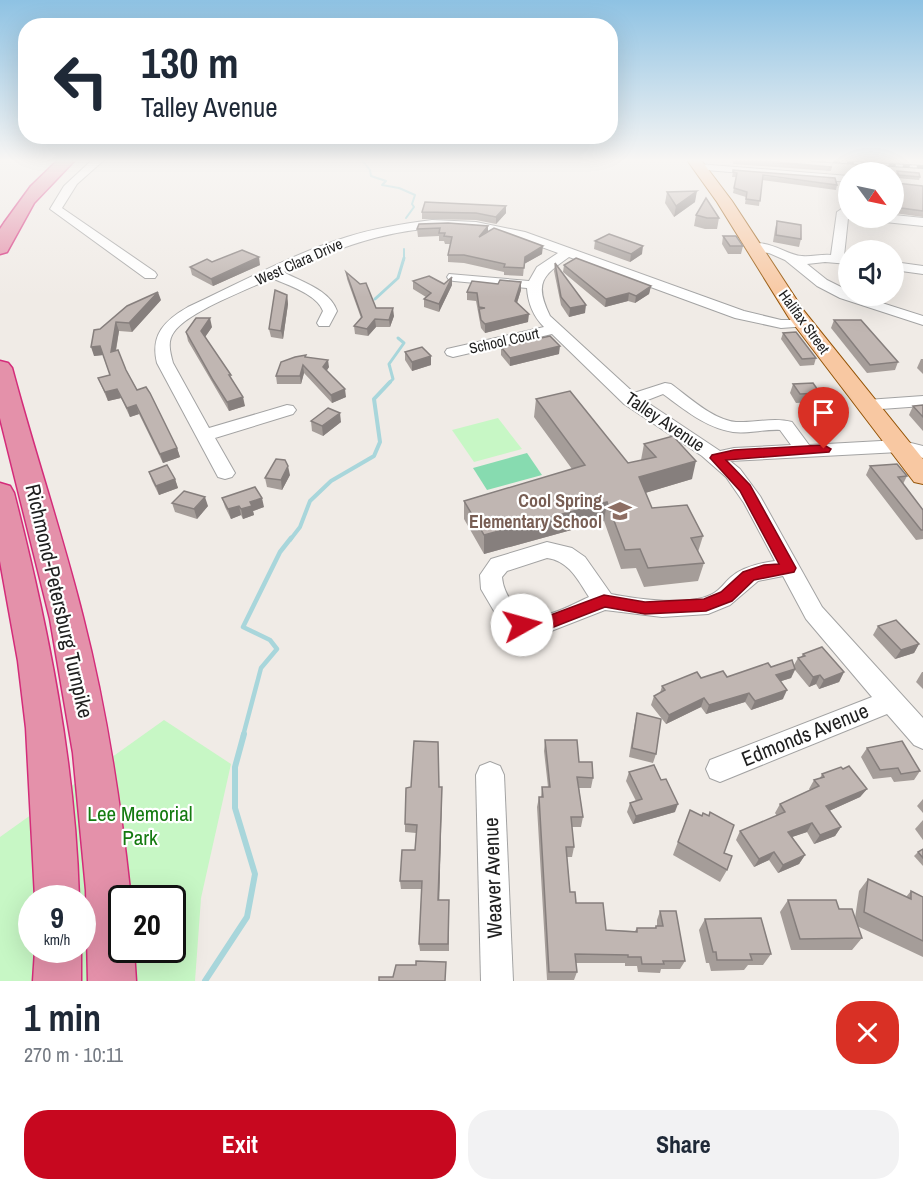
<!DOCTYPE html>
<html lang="en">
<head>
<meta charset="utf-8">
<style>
	body { margin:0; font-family:"Archivo Narrow",sans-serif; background:#f2f2f3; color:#1f2937; height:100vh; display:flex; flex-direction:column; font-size:22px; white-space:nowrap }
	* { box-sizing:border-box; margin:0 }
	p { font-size:20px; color:#747a83 }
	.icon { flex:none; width:33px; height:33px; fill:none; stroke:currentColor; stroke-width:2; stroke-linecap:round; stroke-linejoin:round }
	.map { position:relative; height:981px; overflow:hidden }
	.sheet { display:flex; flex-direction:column; background:#fff; flex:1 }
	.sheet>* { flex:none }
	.top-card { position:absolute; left:18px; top:18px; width:600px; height:126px; border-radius:24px; box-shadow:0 6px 24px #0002; background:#fff; color:#1f2937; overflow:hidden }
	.needle { width:39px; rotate:123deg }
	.tools { position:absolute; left:838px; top:162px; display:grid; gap:12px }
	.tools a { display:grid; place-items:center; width:66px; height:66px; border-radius:50%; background:#fff; box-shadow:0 6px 24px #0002; font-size:30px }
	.speed { position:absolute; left:18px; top:885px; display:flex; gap:12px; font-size:30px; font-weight:700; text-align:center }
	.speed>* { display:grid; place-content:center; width:78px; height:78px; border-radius:50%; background:#fff; box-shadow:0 6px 24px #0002; line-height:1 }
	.speed small { font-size:15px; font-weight:400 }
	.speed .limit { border:3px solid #111; border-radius:9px; background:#fff; color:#111 }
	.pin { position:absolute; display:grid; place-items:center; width:51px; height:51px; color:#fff; margin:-62px -26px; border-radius:50% 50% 50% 0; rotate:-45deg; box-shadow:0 0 6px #0007 }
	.pin .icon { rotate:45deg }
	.me { position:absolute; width:66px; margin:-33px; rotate:83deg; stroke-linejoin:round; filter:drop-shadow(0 0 4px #0008) }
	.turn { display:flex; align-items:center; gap:21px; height:126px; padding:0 24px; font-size:27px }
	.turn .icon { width:78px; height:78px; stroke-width:2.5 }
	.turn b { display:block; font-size:42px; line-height:51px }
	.round { display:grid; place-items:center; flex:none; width:63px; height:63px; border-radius:24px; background:#f2f2f3 }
	.head { display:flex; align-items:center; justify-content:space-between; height:102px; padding:0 24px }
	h1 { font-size:36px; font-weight:800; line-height:45px }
	.cta { display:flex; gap:12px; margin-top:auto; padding:12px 24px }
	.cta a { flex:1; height:69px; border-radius:24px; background:#c7081f; color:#fff; font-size:24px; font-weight:800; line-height:69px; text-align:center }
	.cta a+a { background:#f2f2f3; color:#1f2937 }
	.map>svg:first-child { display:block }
</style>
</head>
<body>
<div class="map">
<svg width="923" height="981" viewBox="0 0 923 981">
	<rect width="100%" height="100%" fill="#f0ebe6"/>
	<g fill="#c7f7c5" fill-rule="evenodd">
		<path d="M498 418 522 449 474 462 452 430Z"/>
		<path d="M164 720 231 764 201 898 195 981H0V837ZM32 898H82V950H32ZM122 898H172V950H122Z"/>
	</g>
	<path fill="#87dbb0" d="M527 453 542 475 487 490 473 468Z"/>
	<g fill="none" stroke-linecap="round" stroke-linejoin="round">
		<g stroke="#a8d6db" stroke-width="2">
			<path d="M362 160 370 170 371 176 386 181 382 185 399 188 415 195 412 204 414 207 406 218"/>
			<path d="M404 249V260"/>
		</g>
		<g stroke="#a8d6db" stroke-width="3">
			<path d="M375 299 398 278 404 258"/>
			<path d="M388 384 393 379 389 364 404 343 398 338"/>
		</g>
		<path stroke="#a8d6db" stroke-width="4" d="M290 540 300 527 310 501 331 481 374 456 380 442 374 399 390 382"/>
		<path stroke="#a8d6db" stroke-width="4.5" d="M243 736 261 668 277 649 270 640 243 627 280 552 291 538"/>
		<path stroke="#a8d6db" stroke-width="6" d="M205 981 247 917 255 874 235 808V767L244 734"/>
		<g stroke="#a3a3a3" stroke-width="2">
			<g id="minor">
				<path d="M92 160H104L77 184 62 208 155 272 157 275 155 278H145L50 209 64 186Z"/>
				<path d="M698 164 849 176V182L694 169 693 167Z"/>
				<path d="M843 208 849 209 844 256H849V264L825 262 807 264 827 280 849 291V296H860L923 316V325L840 298 817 286 785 260 769 253 748 251 747 248C762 234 787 256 802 256 811 257 821 254 831 255L837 212Z"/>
				<path d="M894 215 923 218V226L885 222 879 218H894Z"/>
				<path d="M432 220 476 222 525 232 744 311 781 320H808L810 323 808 326 781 328 735 318 569 257C542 276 534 283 550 316L634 393 665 383 671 384C689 397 713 420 736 422 755 423 773 417 792 422L809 445 899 440 923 446V458L899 452 730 461 740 469 760 496 822 607 923 718V749L914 745 887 714 720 782 710 778 706 769 710 760 872 697 806 619 783 576 758 581 730 605 708 614 662 617 605 610 541 635 522 634 501 623 481 589 480 575 491 559 547 542 572 548 585 557 611 594C636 599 692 607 714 593 721 589 725 582 731 577 743 567 760 563 775 561L744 503 726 477 702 456 624 404 552 334 453 357 447 355 445 352 447 349 544 327C533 316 528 303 527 288L454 281 449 280 447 277 449 274 529 281 537 267 558 253C531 243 503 232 474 229 405 222 344 245 283 272 302 282 330 290 337 311L329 326H319L317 323 323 311C317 294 287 285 272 278 249 289 187 312 174 332 167 341 170 352 173 363L209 428 287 405 293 406 296 410 293 414 215 438 235 473 232 477 225 479 218 477 157 363C150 335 165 320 188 307 240 283 292 254 347 237 375 228 403 224 432 220ZM663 394C684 409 706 428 733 432 748 434 765 429 780 430L791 445 734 448 720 451 645 401ZM547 558C569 561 578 580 589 597 566 607 530 631 512 603 506 593 503 587 502 577L507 571Z"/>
				<path d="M894 262 923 266V274L894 270Z"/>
				<path d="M923 396V406L867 410 861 409 858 405 861 401 867 400Z"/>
				<path d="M490 762 500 766 504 775 513 981H481L476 775 480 766Z"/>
			</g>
		</g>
		<g stroke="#955406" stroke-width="2">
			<path id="major" d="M687 160H701L732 201 804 311 923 459V484L914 482 789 318 717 202Z"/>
		</g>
		<g stroke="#d42c7a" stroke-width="3">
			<g id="highway">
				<path d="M58 160H75L34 203 7 252 0 254V229L4 223 31 186Z"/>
				<path d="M0 361 8 363 12 368C34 451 62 533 83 617 106 707 120 798 130 890L131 898H122V950H134L136 981H88L86 890 73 753 50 619 0 418Z"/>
				<path d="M0 483 10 486 14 493C48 626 75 761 79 898H35L26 728 18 661 0 561Z"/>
				<path d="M35 950H81V981H33Z"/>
			</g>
		</g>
		<use href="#minor" fill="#fff" fill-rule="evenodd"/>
		<use href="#major" fill="#f8c8a2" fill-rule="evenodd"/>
		<use href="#highway" fill="#e491aa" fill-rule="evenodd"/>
		<g stroke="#6d6d6d" stroke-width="4">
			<path id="rail" d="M812 160 923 167"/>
		</g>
		<use href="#rail" stroke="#fff" stroke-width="2" stroke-dasharray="7" stroke-linecap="butt"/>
	</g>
	<g fill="#a59d99">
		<path d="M733 160H760L777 162 832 167 831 171 733 164Z"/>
		<path d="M897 171 920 177 919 180 897 178 896 175Z"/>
		<path d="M733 172 837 185 836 190 762 180 759 206 745 204 746 197 733 193 736 177H732Z"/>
		<path d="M847 179H849V207L846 206 845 184Z"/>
		<path d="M894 181 896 183 923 186V217L894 213Z"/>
		<path d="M667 192 695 202 674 217 665 203Z"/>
		<path d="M506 206V213L496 224 476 220 422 219V212Z"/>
		<path d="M696 215 719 218 717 229H705L694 226Z"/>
		<path d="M777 221 801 239 799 247 773 242 775 229Z"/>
		<path d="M419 224 488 232 542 254 524 264 523 276 504 275V272L464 263 448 262V255L450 244H445L444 241H439V236L418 237 417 229Z"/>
		<path d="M723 236 743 246 741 254H728L722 244Z"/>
		<path d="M595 241 642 254 630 262 594 249Z"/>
		<path d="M212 262 260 265 213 286 192 275 190 267Z"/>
		<path d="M555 263 585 313 569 317 561 305 554 271Z"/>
		<path d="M564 265 651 286 649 294 635 303 628 301 605 307 563 272Z"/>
		<path d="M346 272 376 308 394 316 390 327H376L368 336 355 334 354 326 361 318 347 279Z"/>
		<path d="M452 277V285L439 312 424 307V299L426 297 413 289V281L444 284Z"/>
		<path d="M521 282V290L517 303 528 322 485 333 481 328 476 301 467 300V292L498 284Z"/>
		<path d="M287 295 288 304 283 339 271 337 269 329Z"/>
		<path d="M161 300 132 332 119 331 116 351 137 390 177 448 180 457 163 463 139 414 130 417 121 398 108 401 98 378 110 375 103 355 94 356 100 329Z"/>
		<path d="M834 320 898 362 895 370 867 373 831 328Z"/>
		<path d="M212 327 205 337 232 381 245 406 229 411 188 341 186 332Z"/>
		<path d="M783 333 816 358 814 365 800 366 781 339Z"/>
		<path d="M501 347 559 354 510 366 501 355Z"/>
		<path d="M405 352 431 365 412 371 405 360Z"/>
		<path d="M306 355V357L329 367 326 371 346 397 332 403 304 373 301 384H277L276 376Z"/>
		<path d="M921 359H923V374L917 368Z"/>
		<path d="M793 384 820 393 817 402 796 403 790 393Z"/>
		<path d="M536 399 628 463 641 460 644 444 692 479 645 493 652 508 703 536 698 552 704 563 698 581 644 587 636 568 621 569 604 521 484 554 464 519V501L572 469 534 417Z"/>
		<path d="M923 405V431L909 415 913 406Z"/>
		<path d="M311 421 341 422 323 436 312 431Z"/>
		<path d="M870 466 907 476 903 484 923 510V539L916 540 866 475Z"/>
		<path d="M149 472 175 479 178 488 159 495 152 481Z"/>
		<path d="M290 475 282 490 267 487 265 478Z"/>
		<path d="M222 498 264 507 253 511 254 515 243 519 241 515 231 519 225 507Z"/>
		<path d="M172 503 208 506 197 519 175 512Z"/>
		<path d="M878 626 919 644 914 653 895 659 873 635Z"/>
		<path d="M803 654 844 672 839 682 819 689 816 684 809 687 795 670 791 678 781 681 783 699 751 710 745 702 706 714 701 707 666 724 651 705 654 696 660 693 662 686 701 678 727 677 771 667 794 665 798 658 801 657Z"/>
		<path d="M922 672H923V689L916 682Z"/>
		<path d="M637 713 656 754 653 763 629 757 635 722Z"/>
		<path d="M545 740 579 762 593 778 591 788H579L583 817 581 827H572L574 847 572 857H567L570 892 576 903 606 930 635 931 637 928H655L656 926H657V920L660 911 685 961 680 969H661L660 973 638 972 637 966H625V963H576L577 972 574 980H547L537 807 539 797H541L542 787H548L544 751Z"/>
		<path d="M867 748 920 771 914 780 894 782 891 777 873 779 861 757Z"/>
		<path d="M629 772 675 812 633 824 627 812 630 803 636 801 626 781Z"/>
		<path d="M822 774 867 789 860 797 829 811 841 827 835 836 814 844 807 832 792 837 805 855 799 864 778 873 769 860 754 867 736 840 740 831 777 816 775 813 780 804 810 790 809 789 814 780 820 778Z"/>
		<path d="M411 787H442L439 900H449V951H420L419 944 422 889H401L400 881 415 850 416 833 405 832V824Z"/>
		<path d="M923 799V813L917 806Z"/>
		<path d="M690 810 724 853 727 870 720 882 673 855Z"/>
		<path d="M923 820V840L915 829Z"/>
		<path d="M923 849V866L914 856 918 852Z"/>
		<path d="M868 879 906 897 911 891 923 897V957L857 926 862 938 852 950H791L780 912 788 900 839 909 855 918 859 891Z"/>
		<path d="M705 919 771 954 763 965H748L744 970 711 971 709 963H706L699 930Z"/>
	</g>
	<g fill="#867f7d">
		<path d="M697 191 695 202 674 217 676 206Z"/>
		<path d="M506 206V213L496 224V217Z"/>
		<path d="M488 226V233L479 237Z"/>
		<path d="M543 246 542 254 524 264 523 276 525 257Z"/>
		<path d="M643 246 642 254 630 262 631 254Z"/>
		<path d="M259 257 260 265 213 286 211 279Z"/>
		<path d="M452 277V285L439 312V304Z"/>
		<path d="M521 282V290L515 309V301Z"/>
		<path d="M651 286 649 294 635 303 636 296Z"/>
		<path d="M158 292 161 300 132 332 129 323Z"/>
		<path d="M629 293 628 301 605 307 606 299Z"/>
		<path d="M287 295 288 304 283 339 281 331Z"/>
		<path d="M586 305 585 313 569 317 570 308Z"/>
		<path d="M393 308 394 316 390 327 389 320Z"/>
		<path d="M529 314 528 322 485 333V324Z"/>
		<path d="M210 318 212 327 203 340 201 331Z"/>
		<path d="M375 319 376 327 368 336 367 329Z"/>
		<path d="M116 322 119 331 114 360 111 352Z"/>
		<path d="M100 346 103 355 94 356 91 347Z"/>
		<path d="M560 346 559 354 510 366V358Z"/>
		<path d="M431 356V365L412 371V362Z"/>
		<path d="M328 360 329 367 324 375 323 367Z"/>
		<path d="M303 365 304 373 301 384 300 376Z"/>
		<path d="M117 389 121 398 108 401 105 392Z"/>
		<path d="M345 389 346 397 332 403 331 395Z"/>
		<path d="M243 397 245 406 229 411 227 402Z"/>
		<path d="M136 405 139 414 130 417 127 408Z"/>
		<path d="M340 413 341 422 323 436 322 426Z"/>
		<path d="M177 448 180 457 163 463 160 454Z"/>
		<path d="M696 461 692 479 635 496 639 477Z"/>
		<path d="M288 466 290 475 282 490 281 480Z"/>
		<path d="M175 479 178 488 159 495 156 486Z"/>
		<path d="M205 497 208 506 197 519 194 509Z"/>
		<path d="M262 498 264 507 253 511 254 515 243 519 241 509 250 502Z"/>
		<path d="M607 502 604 521 484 554V535Z"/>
		<path d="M239 506 241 515 231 519 228 509Z"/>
		<path d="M919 644 914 653 895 659 901 650Z"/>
		<path d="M795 669 791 678 772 684 776 675Z"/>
		<path d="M844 672 839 682 819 689 824 680Z"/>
		<path d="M820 675 816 684 809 687 813 677Z"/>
		<path d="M787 690 783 699 751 710 755 701Z"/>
		<path d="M749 693 745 702 706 714 709 705Z"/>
		<path d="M704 698 701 707 666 724 669 715Z"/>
		<path d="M442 787V796L439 908 438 900Z"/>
		<path d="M867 789 860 797 820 815 826 806Z"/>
		<path d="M678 804 675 812 633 824 636 816Z"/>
		<path d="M812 823 807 832 783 840 788 832Z"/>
		<path d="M841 827 835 836 814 844 820 835Z"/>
		<path d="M774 852 769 860 754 867 759 859Z"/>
		<path d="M805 855 799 864 778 873 783 865Z"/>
	</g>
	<g fill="#c0b6b2" stroke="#867f7d" stroke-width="1.5">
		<path d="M734 160H760L777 162 832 167Z"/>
		<path d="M733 170 835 178 837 185 763 175 760 201 746 199 747 192 734 188 737 173 733 172Z"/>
		<path d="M897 171 919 173 920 177 899 175Z"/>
		<path d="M847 179H849V201H848Z"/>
		<path d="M894 181 896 183 923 186V211L894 207Z"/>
		<path d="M697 191 676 206 667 192Z"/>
		<path d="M706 198 719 218H707L696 215Z"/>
		<path d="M425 202 506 206 496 217 476 213 422 212Z"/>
		<path d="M777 221 801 225V239L776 235Z"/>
		<path d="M448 223 488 226 479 237 494 228 543 246 525 257 524 268 504 267 505 264 464 255H448L452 237 444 236 445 233H439L440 228 417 229 419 224Z"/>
		<path d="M609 234 643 246 631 254 595 241Z"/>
		<path d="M723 236H736L743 246H730Z"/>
		<path d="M242 250 259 257 211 279 190 267 207 259 212 262Z"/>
		<path d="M576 258 651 286 636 296 629 293 606 299 564 265Z"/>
		<path d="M555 263 586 305 570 308 561 297Z"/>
		<path d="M346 272 360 284 366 283 376 308H393L389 320 375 319 367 329 354 326 362 317Z"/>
		<path d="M429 276 444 284 452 277 439 304 424 299 431 293 413 281Z"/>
		<path d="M500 280 521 282 515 301 529 314 485 324 481 320 479 309 485 308 479 307 477 293 467 292 472 281 498 284Z"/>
		<path d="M275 290 287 295 281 331 269 329Z"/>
		<path d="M158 292 129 323 116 322 111 352 118 350 126 370 137 390 146 387 150 393 177 448 160 454 136 405 127 408 117 389 105 392 98 378 110 375 100 346 91 347 94 330 100 329 127 306Z"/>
		<path d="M196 318H210L201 331 231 375H229L243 397 227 402 213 380 186 332Z"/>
		<path d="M834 320H861L898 362 870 365Z"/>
		<path d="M796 332 816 358 802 359 783 333Z"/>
		<path d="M550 336 560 346 510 358 501 347Z"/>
		<path d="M422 347 431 356 412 362 405 352Z"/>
		<path d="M306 355 305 357 328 360 323 367 345 389 331 395 303 365 300 376H276L281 362 295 357Z"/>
		<path d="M813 383 820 393 800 394 793 384Z"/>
		<path d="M570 391 628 463 656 457 644 444 673 436 696 461 639 477 652 508 687 505 703 536 691 538 704 563 648 568 640 549 625 550 607 502 484 535 464 501 585 465 536 399Z"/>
		<path d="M923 405V417L913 406Z"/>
		<path d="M328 408 340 413 322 426 311 421Z"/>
		<path d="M276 459 285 460 288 466 281 480 265 478Z"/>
		<path d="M897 464 907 476 898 477 923 510V530H921L870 466Z"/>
		<path d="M167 465 175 479 156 486 149 472Z"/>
		<path d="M255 487 262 498 250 502 252 506 241 509 239 506 228 509 222 498Z"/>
		<path d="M184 491 205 497 194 509 172 503Z"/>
		<path d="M896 620 919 644 901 650 878 626Z"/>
		<path d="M822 647 844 672 824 680 820 675 813 677 798 658 805 656 803 654Z"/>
		<path d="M792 660 795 669 776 675 787 690 755 701 749 693 709 705 704 698 669 715 654 696 665 690 662 686 697 672 701 678 723 671 727 677 768 663 771 667Z"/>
		<path d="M637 713 661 719 656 754 632 748Z"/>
		<path d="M545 740H577L579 762H592L593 778 577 777 583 817H571L574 847H566L570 892H575L576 903H603L606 930 637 932V928H656V926H663L660 911H676L685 961H663L664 964H642L641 957H628V955L575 954 577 972H549L539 797H543L542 787H550Z"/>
		<path d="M414 741 438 742 439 787H442L438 900H449L448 944H419L422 881H400L402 850H415L417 825 405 824 406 788 411 787Z"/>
		<path d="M902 741 920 771 901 774 898 768 880 770 867 748Z"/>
		<path d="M654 765 661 780 666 779 678 804 636 816 630 803 642 799 629 772Z"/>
		<path d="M849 766 867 789 826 806 841 827 820 835 812 823 788 832 805 855 783 865 774 852 759 859 740 831 785 812 780 804 819 786 814 780 824 777 822 774 841 767 843 769Z"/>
		<path d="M690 810 702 816 703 813 709 816 710 812 734 825 724 853 732 856 727 870 678 842Z"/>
		<path d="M923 849V858L918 852Z"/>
		<path d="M868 879 911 899V891L923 897V941L864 912Z"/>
		<path d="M788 900H836L839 909H852L862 938 800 939Z"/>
		<path d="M761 918 771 954H750L752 960H717L716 952H713L705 919Z"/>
		<path d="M416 961 446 962 445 981H379V977H393L396 965H416Z"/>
	</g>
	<linearGradient id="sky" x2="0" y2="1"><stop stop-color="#8ec2e3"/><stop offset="0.54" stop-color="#f8f6f4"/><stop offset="1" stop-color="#f8f6f4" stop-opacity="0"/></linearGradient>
	<rect width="923" height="297" fill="url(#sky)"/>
	<path fill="#c7081f" stroke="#810514" stroke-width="1.5" d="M824 445 831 449 829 452 726 460 750 485 796 568 794 572 754 580 732 601 706 611 645 614 605 607 541 632 516 630 514 625 516 621 540 619 604 595 645 602 704 599 721 592 743 572 764 565 779 564 740 491 710 458 712 455 734 450Z"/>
	<defs>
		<g id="school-bare" transform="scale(1.8)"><path d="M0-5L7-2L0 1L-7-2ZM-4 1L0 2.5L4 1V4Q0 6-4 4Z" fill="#8d6e63" stroke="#fff" stroke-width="2.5" paint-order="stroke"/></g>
	</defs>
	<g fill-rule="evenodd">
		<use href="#school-bare" x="620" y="511"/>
	</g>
	<g text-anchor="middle" stroke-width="4.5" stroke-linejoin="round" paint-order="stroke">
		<g font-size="15" fill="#1f1f1f" stroke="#fff">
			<text transform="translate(299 262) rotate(-24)" y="5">West Clara Drive</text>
			<text transform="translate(804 322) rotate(54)" y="5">Halifax Street</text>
			<text transform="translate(504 341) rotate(-13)" y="5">School Court</text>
		</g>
		<g font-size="18" fill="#1f1f1f" stroke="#fff">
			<text transform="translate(665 422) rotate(34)" y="6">Talley Avenue</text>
		</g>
		<g font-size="18" font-weight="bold" fill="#785e54" stroke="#fff" text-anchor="end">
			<text x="602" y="507">Cool Spring<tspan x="602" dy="21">Elementary School</tspan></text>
		</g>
		<g font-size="21" fill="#1f1f1f" stroke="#fff">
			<text transform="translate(59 601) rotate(77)" y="7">Richmond-Petersburg Turnpike</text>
			<text transform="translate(805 735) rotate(-22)" y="7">Edmonds Avenue</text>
			<text transform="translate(493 878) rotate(-92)" y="7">Weaver Avenue</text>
		</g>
		<g font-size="21" fill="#147a10" stroke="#fff">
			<text x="140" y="821">Lee Memorial<tspan x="140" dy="24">Park</tspan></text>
		</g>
	</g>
</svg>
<div class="tools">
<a><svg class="needle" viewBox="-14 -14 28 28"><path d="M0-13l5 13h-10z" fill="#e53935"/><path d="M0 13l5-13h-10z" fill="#747a83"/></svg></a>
<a><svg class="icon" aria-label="sound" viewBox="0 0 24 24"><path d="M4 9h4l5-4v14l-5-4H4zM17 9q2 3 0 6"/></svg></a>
</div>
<div class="speed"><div>9<small>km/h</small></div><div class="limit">20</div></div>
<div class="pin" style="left:824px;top:449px;background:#d93025"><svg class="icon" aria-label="arrive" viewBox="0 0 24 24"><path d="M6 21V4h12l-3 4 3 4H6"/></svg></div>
<svg class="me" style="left:522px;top:625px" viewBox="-20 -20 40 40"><circle r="19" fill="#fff"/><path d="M0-13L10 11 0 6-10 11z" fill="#c7081f"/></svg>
<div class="top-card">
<div class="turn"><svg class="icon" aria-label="left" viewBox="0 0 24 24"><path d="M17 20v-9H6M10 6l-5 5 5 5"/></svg><div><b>130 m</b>Talley Avenue</div></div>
</div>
</div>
<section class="sheet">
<div class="head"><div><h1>1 min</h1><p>270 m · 10:11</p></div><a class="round" style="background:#d93025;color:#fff"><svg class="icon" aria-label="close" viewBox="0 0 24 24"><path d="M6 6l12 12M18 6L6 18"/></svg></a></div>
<div class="cta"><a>Exit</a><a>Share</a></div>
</section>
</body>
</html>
